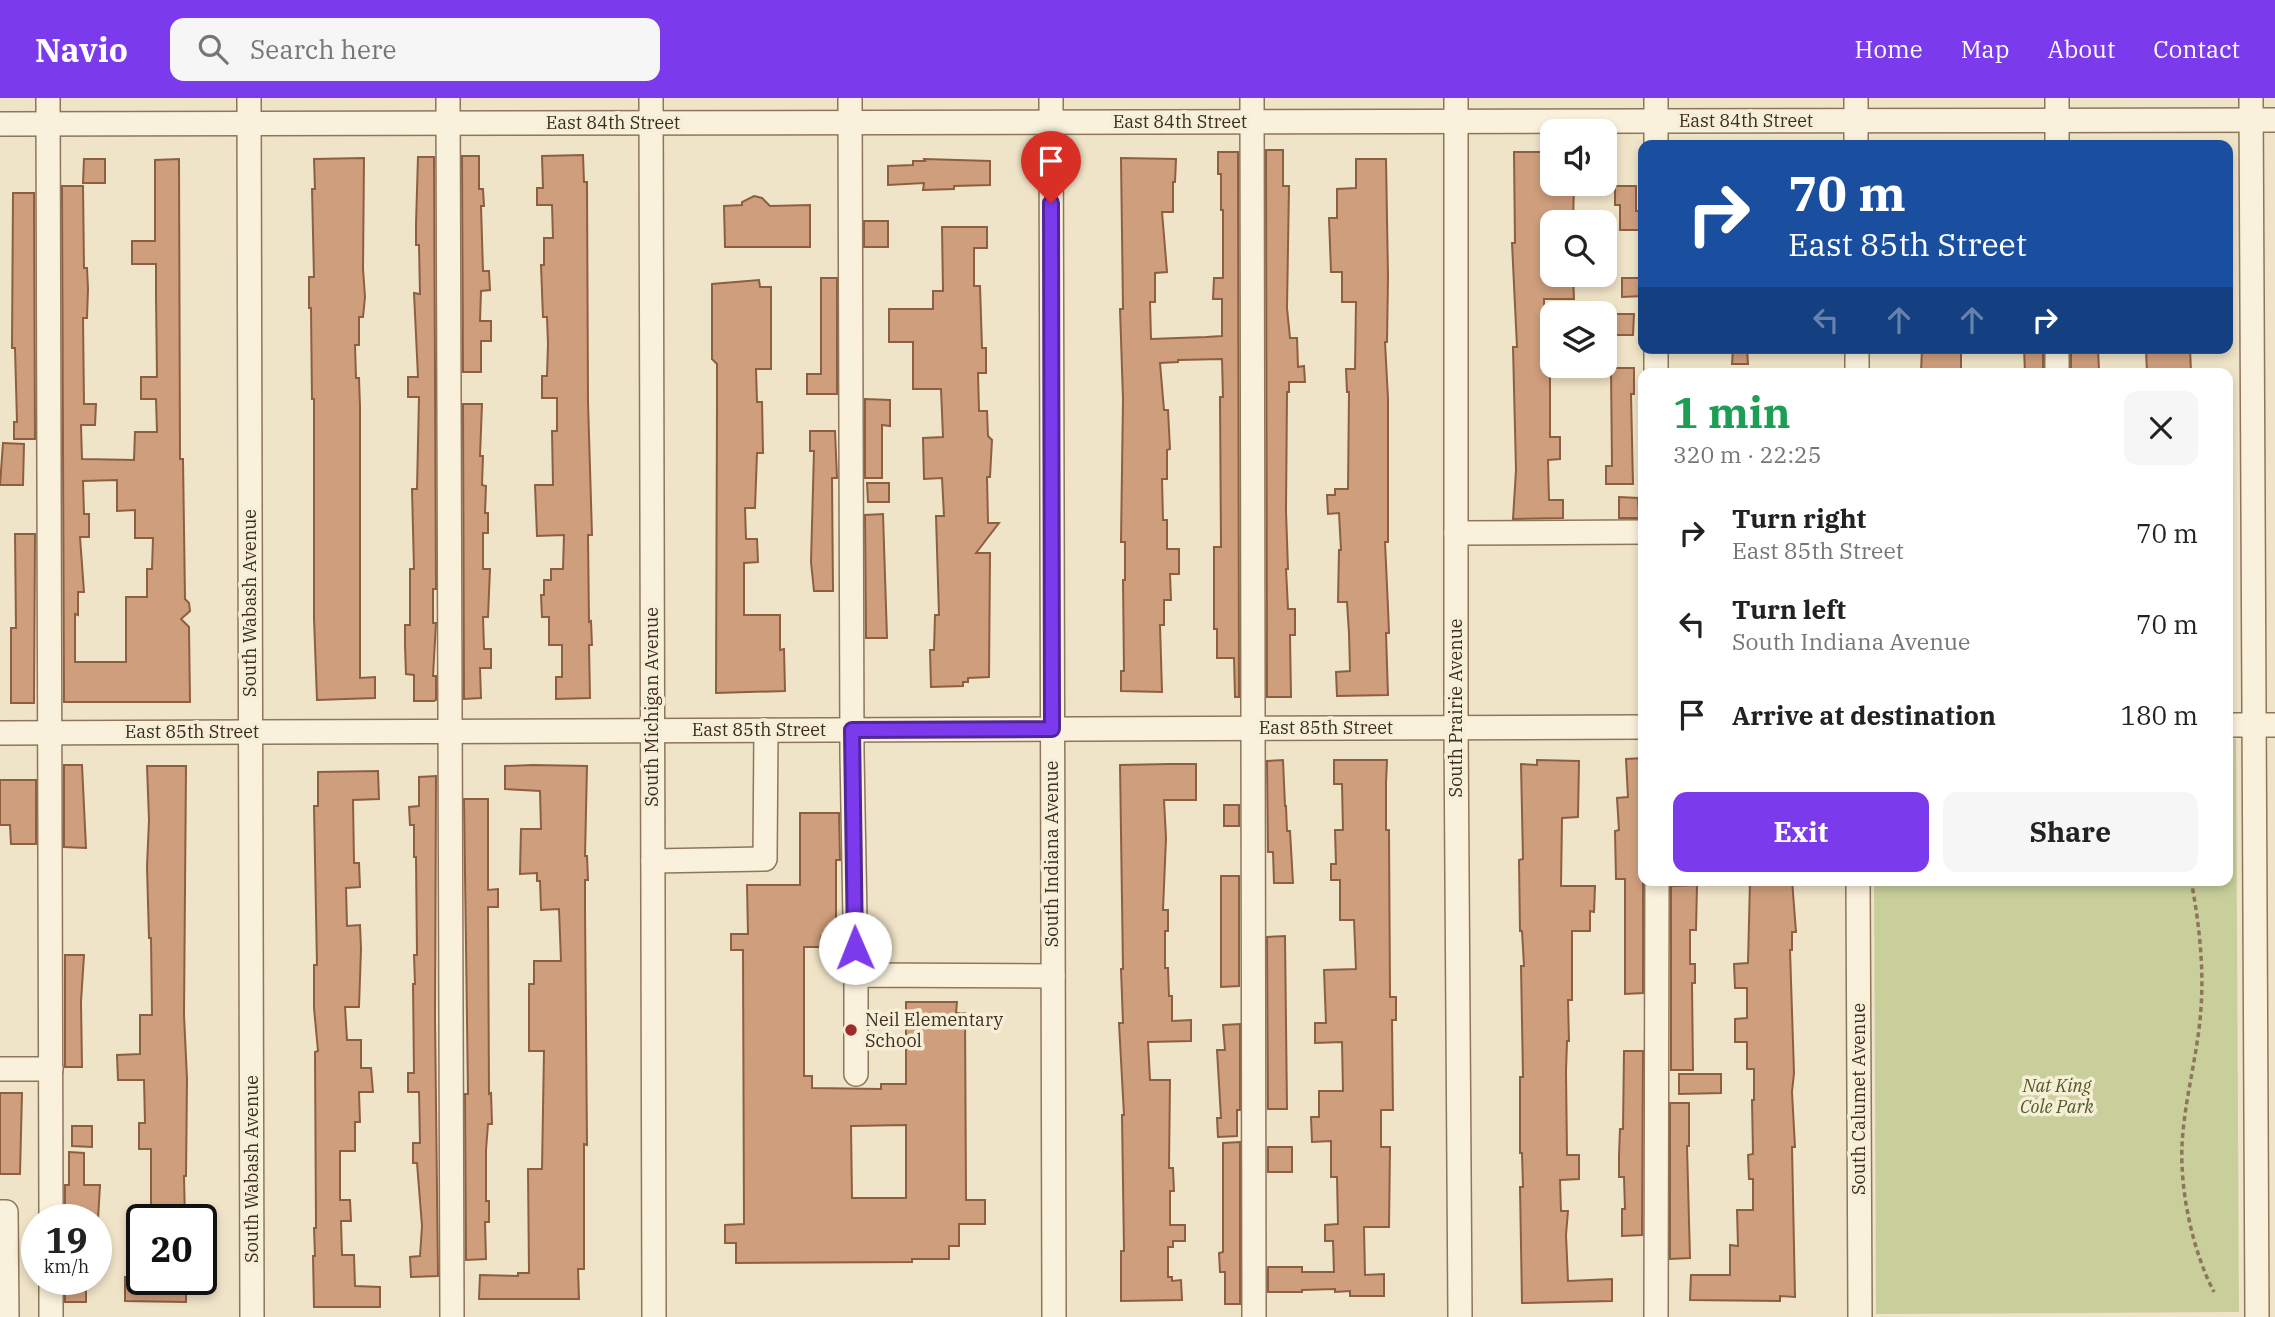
<!DOCTYPE html>
<html lang="en">
<head>
<meta charset="utf-8">
<style>
	body { margin:0; font-family:"IBM Plex Serif",serif; background:#f6f6f6; color:#222; height:100vh; display:flex; flex-direction:column; font-size:26px; white-space:nowrap }
	* { box-sizing:border-box; margin:0 }
	p { font-size:23px; color:#767676 }
	.icon { flex:none; width:38px; height:38px; fill:none; stroke:currentColor; stroke-width:2; stroke-linecap:round; stroke-linejoin:round }
	.map { position:relative; flex:1; overflow:hidden }
	.side { position:absolute; left:1638px; top:270px; width:595px; height:518px; display:flex; flex-direction:column; background:#fff; border-radius:14px; box-shadow:0 4px 10px #0003 }
	.side>* { flex:none }
	.banner { position:absolute; left:1638px; top:42px; width:595px; height:214px; border-radius:14px; box-shadow:0 4px 10px #0003; background:#1a4fa0; color:#fff; overflow:hidden }
	.fabs { position:absolute; left:1540px; top:21px; display:grid; gap:14px }
	.fabs a { display:grid; place-items:center; width:77px; height:77px; border-radius:14px; background:#fff; box-shadow:0 4px 10px #0003; font-size:35px }
	.speed { position:absolute; left:21px; top:1106px; display:flex; gap:14px; font-size:35px; font-weight:700; text-align:center }
	.speed>* { display:grid; place-content:center; width:91px; height:91px; border-radius:50%; background:#fff; box-shadow:0 4px 10px #0003; line-height:1 }
	.speed small { font-size:18px; font-weight:400 }
	.speed .limit { border:4px solid #111; border-radius:10px; background:#fff; color:#111 }
	.pin { position:absolute; display:grid; place-items:center; width:60px; height:60px; color:#fff; margin:-72px -30px; border-radius:50% 50% 50% 0; rotate:-45deg; box-shadow:0 0 7px #0007 }
	.pin .icon { rotate:45deg }
	.me { position:absolute; width:77px; margin:-38px; rotate:359deg; stroke-linejoin:round; filter:drop-shadow(0 0 5px #0008) }
	.turn { display:flex; align-items:center; gap:24px; height:147px; padding:0 35px; font-size:32px }
	.turn .icon { width:91px; height:91px; stroke-width:2.5 }
	.turn b { display:block; font-size:49px; line-height:60px }
	.lanes { display:flex; align-items:center; height:66px; padding:0 35px; background:#0003; justify-content:center; gap:35px; direction:ltr }
	.lanes .off { opacity:.35 }
	.round { display:grid; place-items:center; flex:none; width:74px; height:74px; border-radius:14px; background:#f6f6f6 }
	.overview { display:flex; align-items:center; justify-content:space-between; height:119px; padding:0 35px }
	h1 { font-size:42px; font-weight:700; line-height:52px; color:#1e9e55 }
	.action { display:flex; gap:14px; margin-top:auto; padding:14px 35px }
	.action a { flex:1; height:80px; border-radius:14px; background:#7c3aed; color:#fff; font-size:28px; font-weight:700; line-height:80px; text-align:center }
	.action a+a { background:#f6f6f6; color:#222 }
	ul { padding:0; list-style:none }
	li { display:flex; align-items:center; gap:21px; height:91px; padding:0 35px }
	li div { flex:1 }
	li b { display:block; font-size:26px }
	li em { font-style:normal }
	header { display:flex; align-items:center; gap:42px; box-sizing:border-box; height:98px; padding:0 35px; background:#7c3aed; color:#fff }
	header strong { font-size:33px }
	nav { display:flex; gap:38px; margin-inline-start:auto; font-size:24px }
	.search { width:490px; height:63px; background:#f6f6f6; display:flex; align-items:center; gap:18px; box-sizing:border-box; padding:0 24px; border-radius:14px; color:#767676; font-size:26px }
	.map>svg:first-child { display:block }
</style>
</head>
<body>
<header>
<strong>Navio</strong>
<div class="search"><svg class="icon" aria-label="search" viewBox="0 0 24 24"><circle cx="10" cy="10" r="6"/><path d="M15 15l6 6"/></svg>Search here</div>
<nav><a>Home</a><a>Map</a><a>About</a><a>Contact</a></nav>
</header>
<div class="map">
<svg width="2275" height="1219" viewBox="0 0 2275 1219">
	<rect width="100%" height="100%" fill="#f0e4c8"/>
	<path fill="#c9cf9b" d="M2228 641H2236L2239 1214 1876 1216 1874 782H2228Z"/>
	<g fill="#cf9f7d" stroke="#8d5f41" stroke-width="2" fill-rule="evenodd">
		<path d="M1266 52H1283V88H1289L1287 210 1290 240H1297L1298 269 1304 268 1305 284H1289V294H1287L1286 413 1288 471H1286L1288 511H1295V537H1290L1291 599H1267Z"/>
		<path d="M1218 54H1238L1239 599H1235L1234 560H1217V531H1214V449H1221L1220 299H1223L1222 261 1178 262V264L1160 265 1164 312H1168L1170 351 1167 352V381H1162L1163 422H1167V451H1179V476H1170L1171 502H1164V527H1160L1162 594 1121 593V573H1124L1123 482H1125V444H1121L1123 301 1120 211H1123L1121 60 1176 61 1175 84H1173V114H1162L1167 174 1155 175V204H1150L1151 241 1206 239 1222 238V201H1213L1214 180H1223V112H1221V76H1218Z"/>
		<path d="M1514 54H1552V86L1574 87 1573 124H1552V177L1573 179 1574 201H1544L1545 245H1552V267H1550V339H1560V361L1548 362 1549 402H1563V420L1513 421 1516 372 1513 249H1517L1512 145H1515Z"/>
		<path d="M583 57 584 84H587L588 304 592 437H588L589 524 591 523 592 547H589L590 600 556 601V579H562V547H549V519H542L541 497H544V482H551V471H563L564 437 537 438 535 387H553L552 333H557V300H542V278H547L548 246 547 219H543L541 167H544V140H553L552 107H537V90H543L542 58Z"/>
		<path d="M462 58H479V91H483L484 108H481L483 173H489L490 192 481 193 480 223H491V243H481V274H463Z"/>
		<path d="M418 59H434L436 491H433V525H436L433 578H436V602L434 603H414V577L406 576 405 547V527H410V471H414L412 391H417L419 299H408V279H418L414 195 420 196 419 147H416V126Z"/>
		<path d="M364 60 363 171 365 199 363 219H359V247H355L356 280H359L360 309V580L375 579V600L317 602 314 520V301H312L311 210H309V179H314L312 91H315L314 61Z"/>
		<path d="M84 61H105V85H83Z"/>
		<path d="M179 61 180 361H183L185 501 189 505 190 513 181 521 189 529 190 604H64L62 88H83L84 170H87L88 191 87 220H83L84 306H96L95 327H81L82 361 134 362 135 334H157L156 301H141V279H157L156 198V166H132V143H155V62ZM117 382V413L135 412V440H153L152 471H147V499H126V564H75V516L78 517V494H84L80 439H89V416H84L83 383Z"/>
		<path d="M924 61 990 63V87L954 88V91L923 92 924 85 888 87V68L913 67V63H925Z"/>
		<path d="M1356 61H1386L1388 179 1387 244H1385L1388 301V444H1385L1388 510 1389 535H1386L1388 597 1337 598 1336 574 1350 573 1349 535 1347 504H1338L1339 452H1341L1339 415 1328 416 1327 397H1335V391H1348L1349 294H1347L1346 271H1355L1356 204H1342V174H1331L1329 120H1337V91L1356 90Z"/>
		<path d="M1615 88H1636V113H1640V132H1620V107H1615Z"/>
		<path d="M13 95H34L35 341H14V324H17L15 250H12Z"/>
		<path d="M754 98 762 100 770 108 810 107V149H725L724 108 742 107V104Z"/>
		<rect x="864" y="123" width="24" height="26"/>
		<path d="M942 129H987V150H974V188H980L982 250H986V275H978L979 313H987L988 338 992 342 990 379H987L988 425H999L976 455H990L989 579 968 580V584H963V588L931 589 930 552H934L935 517H939L936 418H944L942 380 924 381 923 340 943 339 941 291H913V244H889V211H933V193H943Z"/>
		<path d="M821 180H837V296H807V276H821Z"/>
		<path d="M1622 180H1643V198L1622 199Z"/>
		<path d="M759 182 760 189H771V271H756L757 304H762L763 355H757L755 410H745L746 441H757L758 464 744 465V517H780V552L784 551 785 593 716 595 717 305V266L712 261V186Z"/>
		<path d="M1613 216H1634L1633 237H1613Z"/>
		<path d="M1733 250H1747L1748 266H1732Z"/>
		<path d="M1922 250H1961V275H1921Z"/>
		<path d="M2024 250H2043V275H2025Z"/>
		<path d="M2190 250 2191 274 2147 275 2146 252Z"/>
		<path d="M2098 252 2099 272H2071V253Z"/>
		<path d="M1611 270H1634V296H1631L1633 386H1606V368H1612Z"/>
		<path d="M865 301 890 302V328L882 327V380H865Z"/>
		<path d="M463 306H482L480 358H483L482 387 486 388 485 415H488V435H483V471H490L488 519H483L484 551H491V570H480L481 600 464 601Z"/>
		<path d="M810 333H835L837 380H832L833 493H814L811 464 814 353H810Z"/>
		<path d="M3 345 24 346 23 387H0Z"/>
		<path d="M867 385H889V404H868Z"/>
		<path d="M1619 399 1638 400 1639 420H1619Z"/>
		<path d="M883 416 887 540H866L865 417Z"/>
		<path d="M15 436H35L34 605H11V530H16Z"/>
		<path d="M1643 660V895L1625 896V781H1616L1615 733 1619 732 1617 700 1628 699 1626 661Z"/>
		<path d="M1283 662 1285 708H1286L1287 733H1290L1293 785H1274L1273 754H1268L1267 663Z"/>
		<path d="M1334 662H1387L1386 685V732H1389L1390 899H1396V922H1392L1393 1012H1381V1049H1390L1389 1129H1364L1365 1177 1384 1176V1198H1350V1193L1335 1194V1191L1302 1192V1194H1268V1169H1302V1174H1334L1333 1143H1325V1127L1338 1126 1337 1079H1331V1043L1312 1044 1311 1019H1319V993H1343L1342 944 1315 945V925H1326L1324 872 1356 871 1354 822H1340V782H1331V766H1336L1335 732H1343L1342 686H1334Z"/>
		<path d="M1537 662 1579 663 1578 719 1562 720 1561 788H1595L1594 814 1590 813V833H1572V902H1568L1569 943H1567L1566 973 1567 1057H1579V1081L1560 1082 1561 1113H1568L1566 1137 1568 1183 1612 1181V1203L1522 1205 1520 1089H1523L1522 1055H1520V979H1523L1521 868H1524L1522 833H1520L1519 762 1523 761 1521 666 1537 667Z"/>
		<path d="M1170 666H1196V702H1164L1166 740 1163 812H1168V833H1165V870H1168L1169 898H1172V923L1191 922V943L1148 944 1150 982H1170L1169 1070H1173L1174 1093H1170V1127H1185V1143H1173V1149H1168V1179H1172V1183L1181 1182 1182 1202 1121 1203V1153H1124L1122 1017H1124L1119 925H1123L1121 871H1123L1120 667Z"/>
		<path d="M64 667H82L86 750 64 749Z"/>
		<path d="M533 667 587 668 585 758H587L588 782H585V811L587 1047 584 1046V1171H578L579 1201H479L480 1177 518 1178V1175H529L528 1071H542L544 953H529V886H534V863H561L559 811 541 812 540 783H537V775L520 776 521 731H541L540 693 505 691V668Z"/>
		<path d="M147 668H186L184 917 187 981 186 1078H184L185 1122H151V1051H139V1025H145L144 982H118L117 957 140 956V917H152L151 840H149L147 769 149 722Z"/>
		<path d="M378 673 379 701 353 702 354 765H359L360 789 346 790 347 828 360 827 361 851 359 909H345L347 942H361V970H371L373 994H359L360 1024H355V1053H340V1102H350L351 1123H341L342 1157H354L355 1188 380 1189V1209H314L313 1158H315L314 1130H316L315 954 318 953 314 910V867H317L314 708H318V674Z"/>
		<path d="M436 678 435 920 438 1178 411 1179 410 1159 420 1158 422 1128 417 1065H413V1045H420L419 994H408V975H414L413 886H415L414 857H417L416 759H414V727H410L409 709 419 708V679Z"/>
		<path d="M0 682H36V746H11L10 727H0Z"/>
		<path d="M464 701H488V792L498 791V809H488L489 996 491 995 492 1026H488L486 1052V1103H489V1124H485L486 1161 466 1162 465 996H468Z"/>
		<rect x="1224" y="707" width="15" height="21"/>
		<path d="M800 715H839L840 762H836V838H821L820 849H804V978H812V990L881 991V986H906V904H957L956 915H965L966 1102H985V1126H959V1148H949V1161H912V1164L736 1165V1145H725V1127L744 1126 743 852H731V836H748L747 787H800ZM906 1027V1100H852L851 1028Z"/>
		<path d="M1221 778H1239V888L1221 889Z"/>
		<path d="M1792 782 1796 834H1792V852H1790L1794 975 1792 994 1795 1049H1792L1795 1199 1780 1198V1203L1690 1202 1691 1177H1730V1147L1738 1148 1737 1112H1753V1081H1749L1748 1057 1753 1056 1752 1002H1754V971H1747V944H1735V921L1747 920V890H1735L1734 866 1748 865 1750 783Z"/>
		<path d="M1697 787 1696 832H1690V866H1695V885H1692L1693 972H1671V788Z"/>
		<path d="M1285 838 1287 1011H1268L1267 839Z"/>
		<path d="M65 857H84L81 904 82 969H65Z"/>
		<path d="M1240 926V1012H1237V1038L1218 1039 1217 1020H1221L1217 952H1225L1223 927Z"/>
		<path d="M1624 953H1643L1642 1137 1622 1138V1111H1625L1624 1079H1619V1058L1620 1031H1623Z"/>
		<path d="M1679 976H1721V995L1679 996Z"/>
		<path d="M0 995H22L20 1076H0Z"/>
		<path d="M1670 1005H1689V1048H1687L1690 1160 1670 1161Z"/>
		<path d="M72 1028H92V1049L72 1048Z"/>
		<path d="M1240 1044V1206H1225V1174H1220L1219 1155 1223 1154V1045Z"/>
		<rect x="1268" y="1049" width="24" height="25"/>
		<path d="M69 1054 84 1055V1087H100L98 1122H68V1108H65V1087H69Z"/>
		<path d="M125 1179 186 1181V1204L125 1203Z"/>
		<rect x="65" y="1183" width="21" height="21"/>
	</g>
	<g fill="none" stroke-linecap="round" stroke-linejoin="round">
		<g stroke="#8d765c" stroke-width="26">
			<g id="minor">
				<path d="M48 0 51 1122"/>
				<path d="M249 0 252 1219"/>
				<path d="M448 0 452 1219"/>
				<path d="M651 0 654 1219"/>
				<path d="M850 0 852 656 856 877"/>
				<path d="M1051 0 1054 1219"/>
				<path d="M1252 0 1254 1219"/>
				<path d="M1456 0V630L1460 1219"/>
				<path d="M1656 0V47"/>
				<path d="M2251 0 2257 1219"/>
				<path d="M0 26 2275 22"/>
				<path d="M1856 47V0"/>
				<path d="M2057 47V0"/>
				<path d="M1857 250V275"/>
				<path d="M2057 250V275"/>
				<path d="M1656 275V250"/>
				<path d="M1456 435 1643 434"/>
				<path d="M2228 627H2275"/>
				<path d="M0 635 1643 629"/>
				<path d="M653 763 765 761 766 632"/>
				<path d="M1858 782 1860 1219"/>
				<path d="M0 971H51"/>
				<path d="M856 976V877L1053 878"/>
				<path d="M0 1114H6L7 1219"/>
				<path d="M51 1181V1219"/>
				<path d="M1656 1219 1657 782"/>
			</g>
		</g>
		<path stroke="#8d765c" stroke-width="3.5" stroke-dasharray="5 3.5" stroke-linecap="butt" d="M2191 782C2199 824 2204 868 2201 910 2198 957 2184 1002 2182 1048 2180 1094 2193 1154 2214 1194"/>
		<use href="#minor" stroke="#faf1dc" stroke-width="23"/>
	</g>
	<g fill="none" stroke-linecap="round" stroke-linejoin="round">
		<g stroke="#51269a" stroke-width="18">
			<path id="route" d="M855 850 852 632 1052 631 1051 105"/>
		</g>
		<use href="#route" stroke="#7c3aed" stroke-width="12"/>
	</g>
	<circle fill="#9e2a2b" stroke="#f7eed8" stroke-width="2.5" cx="851" cy="932" r="7"/>
	<g text-anchor="middle" stroke-width="7" stroke-linejoin="round" paint-order="stroke">
		<g font-size="18" fill="#3d2e20" stroke="#f7eed8">
			<text x="1746" y="29">East 84th Street</text>
			<text x="1180" y="30">East 84th Street</text>
			<text x="613" y="31">East 84th Street</text>
			<text transform="translate(250 505) rotate(-90)" y="6">South Wabash Avenue</text>
			<text transform="translate(652 609) rotate(-90)" y="6">South Michigan Avenue</text>
			<text transform="translate(1456 610) rotate(-90)" y="6">South Prairie Avenue</text>
			<text x="1326" y="636">East 85th Street</text>
			<text x="759" y="638">East 85th Street</text>
			<text x="192" y="640">East 85th Street</text>
			<text transform="translate(1052 756) rotate(-90)" y="6">South Indiana Avenue</text>
			<text transform="translate(1859 1001) rotate(-90)" y="6">South Calumet Avenue</text>
			<text transform="translate(252 1071) rotate(-90)" y="6">South Wabash Avenue</text>
		</g>
		<g font-size="18" fill="#3d2e20" stroke="#f7eed8" text-anchor="start">
			<text x="865" y="928">Neil Elementary<tspan x="865" dy="21">School</tspan></text>
		</g>
		<g font-size="18" font-style="italic" fill="#4d5a26" stroke="#f7eed8">
			<text x="2057" y="994">Nat King<tspan x="2057" dy="21">Cole Park</tspan></text>
		</g>
	</g>
</svg>
<div class="fabs">
<a><svg class="icon" aria-label="sound" viewBox="0 0 24 24"><path d="M4 9h4l5-4v14l-5-4H4zM17 9q2 3 0 6"/></svg></a>
<a><svg class="icon" aria-label="search" viewBox="0 0 24 24"><circle cx="10" cy="10" r="6"/><path d="M15 15l6 6"/></svg></a>
<a><svg class="icon" aria-label="layers" viewBox="0 0 24 24"><path d="M12 4l9 5-9 5-9-5zM3 14l9 5 9-5"/></svg></a>
</div>
<div class="speed"><div>19<small>km/h</small></div><div class="limit">20</div></div>
<div class="pin" style="left:1051px;top:105px;background:#d93025"><svg class="icon" aria-label="arrive" viewBox="0 0 24 24"><path d="M6 21V4h12l-3 4 3 4H6"/></svg></div>
<svg class="me" style="left:855px;top:850px" viewBox="-20 -20 40 40"><circle r="19" fill="#fff"/><path d="M0-13L10 11 0 6-10 11z" fill="#7c3aed"/></svg>
<div class="banner">
<div class="turn"><svg class="icon" aria-label="right" viewBox="0 0 24 24"><path d="M7 20v-9h11M14 6l5 5-5 5"/></svg><div><b>70 m</b>East 85th Street</div></div>
<div class="lanes"><svg class="icon off" aria-label="left" viewBox="0 0 24 24"><path d="M17 20v-9H6M10 6l-5 5 5 5"/></svg><svg class="icon off" aria-label="ahead" viewBox="0 0 24 24"><path d="M12 20V5M6 11l6-6 6 6"/></svg><svg class="icon off" aria-label="ahead" viewBox="0 0 24 24"><path d="M12 20V5M6 11l6-6 6 6"/></svg><svg class="icon" aria-label="right" viewBox="0 0 24 24"><path d="M7 20v-9h11M14 6l5 5-5 5"/></svg></div>
</div>
<section class="side">
<div class="overview"><div><h1>1 min</h1><p>320 m · 22:25</p></div><a class="round"><svg class="icon" aria-label="close" viewBox="0 0 24 24"><path d="M6 6l12 12M18 6L6 18"/></svg></a></div>
<ul>
<li><svg class="icon" aria-label="right" viewBox="0 0 24 24"><path d="M7 20v-9h11M14 6l5 5-5 5"/></svg><div><b>Turn right</b><p>East 85th Street</p></div><em>70 m</em></li>
<li><svg class="icon" aria-label="left" viewBox="0 0 24 24"><path d="M17 20v-9H6M10 6l-5 5 5 5"/></svg><div><b>Turn left</b><p>South Indiana Avenue</p></div><em>70 m</em></li>
<li><svg class="icon" aria-label="arrive" viewBox="0 0 24 24"><path d="M6 21V4h12l-3 4 3 4H6"/></svg><div><b>Arrive at destination</b></div><em>180 m</em></li>
</ul>
<div class="action"><a>Exit</a><a>Share</a></div>
</section>
</div>
</body>
</html>
